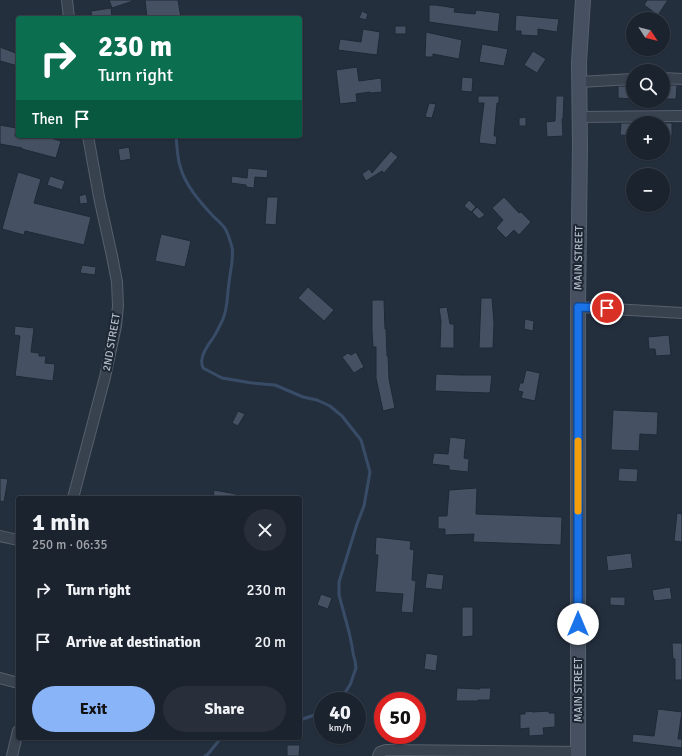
<!DOCTYPE html>
<html lang="en">
<head>
<meta charset="utf-8">
<style>
	body { margin:0; font-family:Signika,sans-serif; background:#282f3a; color:#f1f3f6; height:100vh; display:flex; flex-direction:column; font-size:15px; white-space:nowrap }
	* { box-sizing:border-box; margin:0 }
	p { font-size:13px; color:#a0a4aa }
	.icon { flex:none; width:22px; height:22px; fill:none; stroke:currentColor; stroke-width:2; stroke-linecap:round; stroke-linejoin:round }
	.map { position:relative; flex:1; overflow:hidden }
	.sheet { position:absolute; left:16px; top:496px; width:286px; height:244px; display:flex; flex-direction:column; background:#1b232e; border-radius:4px; box-shadow:0 1px 3px #0004,0 0 0 1px #39404a }
	.sheet>* { flex:none }
	.banner { position:absolute; left:16px; top:16px; width:286px; height:122px; border-radius:4px; box-shadow:0 1px 3px #0004,0 0 0 1px #39404a; background:#0b6e4f; color:#fff; overflow:hidden }
	.needle { width:26px; rotate:126deg }
	.controls { position:absolute; left:626px; top:12px; display:grid; gap:8px }
	.controls a { display:grid; place-items:center; width:44px; height:44px; border-radius:50%; background:#1b232e; box-shadow:0 1px 3px #0004,0 0 0 1px #39404a; font-size:20px }
	.speed { position:absolute; left:314px; top:692px; display:flex; gap:8px; font-size:20px; font-weight:700; text-align:center }
	.speed>* { display:grid; place-content:center; width:52px; height:52px; border-radius:50%; background:#1b232e; box-shadow:0 1px 3px #0004,0 0 0 1px #39404a; line-height:1 }
	.speed small { font-size:10px; font-weight:400 }
	.speed .limit { border:6px solid #d22; background:#fff; color:#111 }
	.pin { position:absolute; display:grid; place-items:center; width:34px; height:34px; color:#fff; margin:-17px; border:2px solid #fff; border-radius:50%; box-shadow:0 1px 4px #0007 }
	.me { position:absolute; width:44px; margin:-22px; rotate:0deg; stroke-linejoin:round; filter:drop-shadow(0 0 3px #0008) }
	.turn { display:flex; align-items:center; gap:14px; height:84px; padding:0 16px; font-size:18px }
	.turn .icon { width:52px; height:52px; stroke-width:2.5 }
	.turn b { display:block; font-size:28px; line-height:34px }
	.then { display:flex; align-items:center; height:38px; padding:0 16px; background:#0003; gap:8px; font-size:15px }
	.round { display:grid; place-items:center; flex:none; width:42px; height:42px; border-radius:21px; background:#282f3a }
	.head { display:flex; align-items:center; justify-content:space-between; height:68px; padding:0 16px }
	h1 { font-size:24px; font-weight:800; line-height:30px }
	.cta { display:flex; gap:8px; margin-top:auto; padding:8px 16px }
	.cta a { flex:1; height:46px; border-radius:24px; background:#8ab4f8; color:#111; font-size:16px; font-weight:800; line-height:46px; text-align:center }
	.cta a+a { background:#282f3a; color:#f1f3f6 }
	ul { padding:0; list-style:none }
	li { display:flex; align-items:center; gap:12px; height:52px; padding:0 16px }
	li div { flex:1 }
	li b { display:block; font-size:15px }
	li em { font-style:normal }
	.map>svg:first-child { display:block }
</style>
</head>
<body>
<div class="map">
<svg width="682" height="756" viewBox="0 0 682 756">
	<rect width="100%" height="100%" fill="#242f3e"/>
	<g fill="none" stroke-linecap="round" stroke-linejoin="round">
		<g stroke="#394c67" stroke-width="3">
			<path d="M176 136C177 146 177 156 180 166 185 185 200 202 213 216 217 220 221 223 224 227 228 232 230 241 232 247 234 259 230 271 229 283 227 295 228 307 223 319 220 325 217 332 213 338 209 344 203 351 202 359 201 362 202 365 203 368L222 378 252 383 275 385 303 397 317 400 330 406 342 416 361 440 370 472 364 506 357 524 339 582V595L349 632 352 646 353 653 355 661 356 668 350 685 342 697 337 701"/>
			<path d="M300 720 323 712"/>
			<path d="M205 756 208 754 221 738"/>
		</g>
	</g>
	<g fill="#455162" stroke="#1f2835">
		<path d="M109 0H132L133 1 112 8Z"/>
		<path d="M145 0H178L181 18H147Z"/>
		<path d="M647 0H668L658 15 644 5Z"/>
		<path d="M429 5H436L455 8 454 12 475 14 476 10 500 13 498 32 429 22Z"/>
		<path d="M111 8 112 18H92L91 11Z"/>
		<path d="M362 11 368 14 366 20 359 18Z"/>
		<path d="M516 15 559 19 557 32 538 29V36L521 35V31H515Z"/>
		<rect x="395" y="26" width="11" height="8"/>
		<path d="M363 29 380 32 377 55 338 50 340 39 361 42Z"/>
		<path d="M426 32 462 40 459 59 433 54V57H425Z"/>
		<path d="M482 44 508 49 504 66 479 62Z"/>
		<path d="M0 47 18 54V66L0 61Z"/>
		<path d="M533 51 546 59 537 73 524 65Z"/>
		<path d="M357 67 359 81 381 78 382 92 371 93 370 92 356 94 357 102 340 104 336 70Z"/>
		<path d="M462 77 473 78 472 92 461 91Z"/>
		<path d="M663 85H677L676 99H663Z"/>
		<path d="M618 86H633V99L618 98Z"/>
		<path d="M478 96H499V103H497L494 136H497L496 145 479 143 484 103H478Z"/>
		<path d="M556 96H564L563 119H562L563 136 547 137 546 122 555 121Z"/>
		<path d="M429 103 436 104 432 118 425 117Z"/>
		<path d="M526 117V126H519V118Z"/>
		<path d="M621 123H633V136L620 135Z"/>
		<rect x="663" y="123" width="9" height="13"/>
		<path d="M0 125 16 128 15 136H44L61 141 56 158 22 149V148L0 144Z"/>
		<path d="M129 147 131 159 120 161 118 149Z"/>
		<path d="M391 151 398 157 384 173 382 171 366 181 362 174 369 169 372 173Z"/>
		<path d="M248 168 268 170 267 178 255 177 254 188 246 187V185L231 183 232 176 247 178Z"/>
		<path d="M18 172 41 179 34 203 91 217 84 245 25 231 24 235 2 229Z"/>
		<path d="M50 176 65 181 62 190 47 185Z"/>
		<path d="M86 194 88 203 80 204 79 196Z"/>
		<path d="M267 197H278L276 225 265 224Z"/>
		<path d="M504 197 519 213 521 212 531 222 519 235 514 230 506 238 496 228 503 220 492 208Z"/>
		<path d="M469 200 476 207 471 212 464 206Z"/>
		<path d="M477 207 485 215 479 219 472 212Z"/>
		<path d="M161 234 191 241 185 267 155 261Z"/>
		<path d="M82 265 96 267 95 275 80 273Z"/>
		<path d="M308 287 334 310 324 321 298 298Z"/>
		<path d="M481 298H492L494 323 493 348H479Z"/>
		<path d="M372 300H384L385 329H386L387 356H388L389 379 395 408 383 411 376 378V347H373L372 331Z"/>
		<path d="M447 307 450 324H454V348H440L441 321 439 308Z"/>
		<path d="M525 319 534 321 533 331 524 329Z"/>
		<path d="M15 326 34 328 31 352 39 353V356H46L45 363 55 364 53 381 15 376 20 336 14 335Z"/>
		<path d="M669 335 671 355 656 356 655 349H649L648 337Z"/>
		<path d="M356 352 364 367 354 373 342 357 348 353 351 355Z"/>
		<path d="M526 370 540 373 535 401 521 398 523 392 518 391 520 383H523Z"/>
		<path d="M436 374 460 375H492L490 393 459 392 435 391Z"/>
		<path d="M613 410 658 412 657 435 640 434 639 451 611 450Z"/>
		<path d="M238 411 245 414 238 426 232 423Z"/>
		<path d="M450 437 466 439 464 458 469 459 468 472 449 470V466L432 464 434 453 448 454Z"/>
		<path d="M619 468 638 469 637 482 618 481Z"/>
		<path d="M0 478 8 479 4 502 0 501Z"/>
		<path d="M477 488 476 514 562 517 561 545 473 542 474 534 445 535V529H438V516H447L449 490Z"/>
		<path d="M214 490 236 494V498H213Z"/>
		<path d="M677 513 682 514V542L674 541Z"/>
		<path d="M376 537 411 541 410 549 414 550 412 580 416 581 413 613 401 612 403 594 375 592 378 555H375Z"/>
		<path d="M631 553 633 568 608 571 606 556Z"/>
		<path d="M427 573 444 575 442 590 425 588Z"/>
		<path d="M670 587 672 599 654 601 652 590Z"/>
		<path d="M321 594 332 598 328 609 317 605Z"/>
		<path d="M610 597H625V606L610 605Z"/>
		<path d="M462 607H473V636L462 637Z"/>
		<path d="M672 643H682V680H675V659H673Z"/>
		<path d="M426 653 438 655 436 671 424 669Z"/>
		<path d="M457 688 480 689V688H491L490 700H478V701H456Z"/>
		<path d="M658 709 682 712 678 739H682V748L632 742 633 734 654 736Z"/>
		<path d="M532 711V712L549 711V713H555V727L543 728 544 735 529 736V728L520 729V714H525V712Z"/>
		<path d="M287 745H300L299 756H287Z"/>
	</g>
	<g fill="none" stroke-linecap="round" stroke-linejoin="round">
		<g stroke="#565f6c" stroke-width="12">
			<g id="minor">
				<path d="M67 0 69 18"/>
				<path d="M663 78 682 79"/>
				<path d="M579 82 633 79"/>
				<path d="M580 117 682 116"/>
				<path d="M578 307 682 313"/>
				<path d="M73 498 105 377 116 326 118 306 117 282 112 256 99 197 88 136"/>
				<path d="M0 536 18 540"/>
				<path d="M0 678 18 683"/>
				<path d="M12 756 18 731"/>
				<path d="M378 756 380 752 386 750 578 752"/>
			</g>
		</g>
		<g stroke="#565f6c" stroke-width="16">
			<path id="secondary" d="M578 756V307L580 146 579 62 583 0"/>
		</g>
		<use href="#minor" stroke="#38414e" stroke-width="10"/>
		<use href="#secondary" stroke="#465061" stroke-width="14"/>
	</g>
	<g fill="none" stroke-linecap="round" stroke-linejoin="round">
		<g stroke="#114b97" stroke-width="10">
			<path id="route" d="M578 624V307L607 308"/>
		</g>
		<use href="#route" stroke="#1a73e8" stroke-width="7"/>
		<path stroke="#f59e0b" stroke-width="7" d="M578 441V511"/>
	</g>
	<g text-anchor="middle" stroke-width="4" stroke-linejoin="round" paint-order="stroke">
		<g font-size="11" fill="#b4bcc9" stroke="#1d2633">
			<text transform="translate(578 258) rotate(-89)" y="4">MAIN STREET</text>
			<text transform="translate(111 342) rotate(-80)" y="4">2ND STREET</text>
			<text transform="translate(578 690) rotate(-90)" y="4">MAIN STREET</text>
		</g>
	</g>
</svg>
<div class="controls">
<a><svg class="needle" viewBox="-14 -14 28 28"><path d="M0-13l5 13h-10z" fill="#e53935"/><path d="M0 13l5-13h-10z" fill="#a0a4aa"/></svg></a>
<a><svg class="icon" aria-label="search" viewBox="0 0 24 24"><circle cx="10" cy="10" r="6"/><path d="M15 15l6 6"/></svg></a>
<a>+</a>
<a>−</a>
</div>
<div class="speed"><div>40<small>km/h</small></div><div class="limit">50</div></div>
<div class="pin" style="left:607px;top:308px;background:#d93025"><svg class="icon" aria-label="arrive" viewBox="0 0 24 24"><path d="M6 21V4h12l-3 4 3 4H6"/></svg></div>
<svg class="me" style="left:578px;top:624px" viewBox="-20 -20 40 40"><circle r="19" fill="#fff"/><path d="M0-13L10 11 0 6-10 11z" fill="#1a73e8"/></svg>
<div class="banner">
<div class="turn"><svg class="icon" aria-label="right" viewBox="0 0 24 24"><path d="M7 20v-9h11M14 6l5 5-5 5"/></svg><div><b>230 m</b>Turn right</div></div>
<div class="then">Then<svg class="icon" aria-label="arrive" viewBox="0 0 24 24"><path d="M6 21V4h12l-3 4 3 4H6"/></svg></div>
</div>
<section class="sheet">
<div class="head"><div><h1>1 min</h1><p>250 m · 06:35</p></div><a class="round"><svg class="icon" aria-label="close" viewBox="0 0 24 24"><path d="M6 6l12 12M18 6L6 18"/></svg></a></div>
<ul>
<li><svg class="icon" aria-label="right" viewBox="0 0 24 24"><path d="M7 20v-9h11M14 6l5 5-5 5"/></svg><div><b>Turn right</b></div><em>230 m</em></li>
<li><svg class="icon" aria-label="arrive" viewBox="0 0 24 24"><path d="M6 21V4h12l-3 4 3 4H6"/></svg><div><b>Arrive at destination</b></div><em>20 m</em></li>
</ul>
<div class="cta"><a>Exit</a><a>Share</a></div>
</section>
</div>
</body>
</html>
